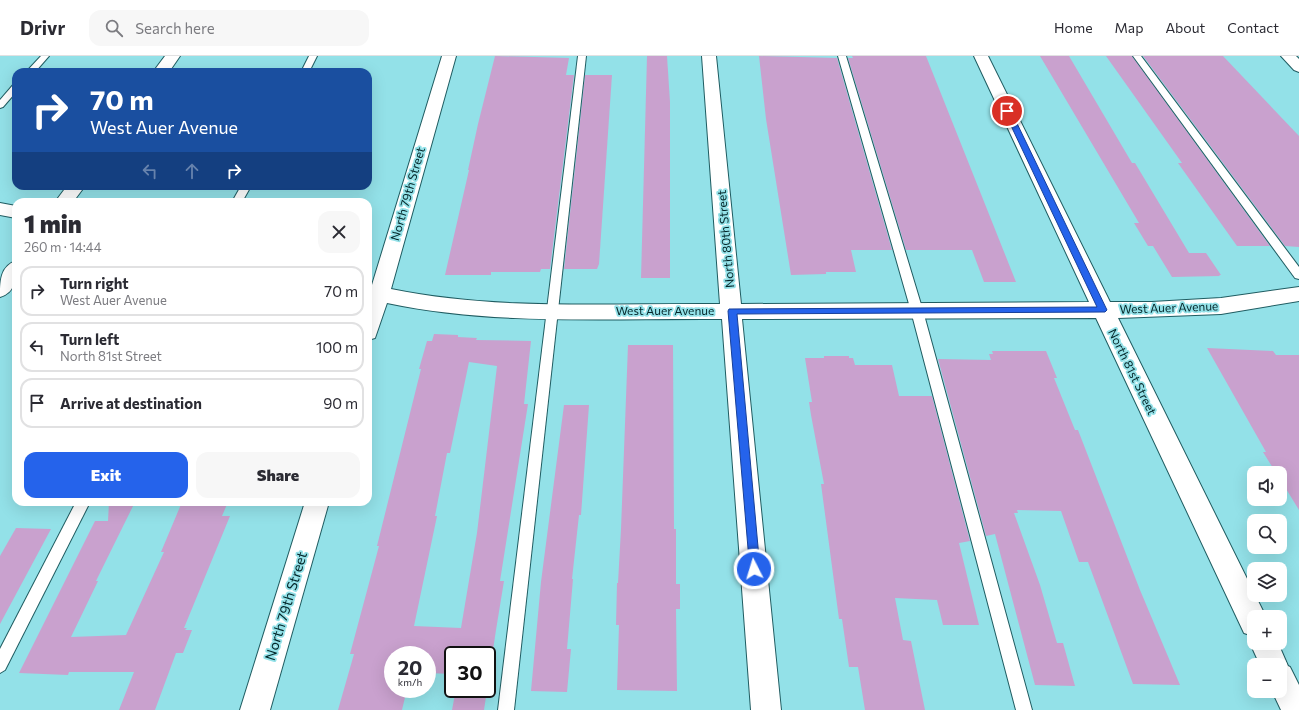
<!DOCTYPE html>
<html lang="en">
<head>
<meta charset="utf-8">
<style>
	body { margin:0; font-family:Commissioner,sans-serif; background:#f7f7f7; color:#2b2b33; height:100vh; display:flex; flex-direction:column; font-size:15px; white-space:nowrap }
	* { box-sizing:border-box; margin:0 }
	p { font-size:13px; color:#7c7c81 }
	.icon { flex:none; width:22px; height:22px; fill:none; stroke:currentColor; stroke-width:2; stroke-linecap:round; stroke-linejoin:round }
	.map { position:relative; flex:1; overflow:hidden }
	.side { position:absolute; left:12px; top:142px; width:360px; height:308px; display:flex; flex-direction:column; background:#fff; border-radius:12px; box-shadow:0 4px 16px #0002 }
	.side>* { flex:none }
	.banner { position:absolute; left:12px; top:12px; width:360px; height:122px; border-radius:12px; box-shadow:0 4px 16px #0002; background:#1a4fa0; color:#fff; overflow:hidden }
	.fabs { position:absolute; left:1247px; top:410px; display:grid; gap:8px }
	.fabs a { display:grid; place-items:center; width:40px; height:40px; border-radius:8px; background:#fff; box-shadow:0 4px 16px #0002; font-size:20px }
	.speed { position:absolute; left:384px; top:590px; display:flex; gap:8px; font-size:20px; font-weight:700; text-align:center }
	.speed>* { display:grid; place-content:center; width:52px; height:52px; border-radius:50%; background:#fff; box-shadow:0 4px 16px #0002; line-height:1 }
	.speed small { font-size:10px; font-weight:400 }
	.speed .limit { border:2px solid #111; border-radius:6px; background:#fff; color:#111 }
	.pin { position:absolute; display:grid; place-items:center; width:34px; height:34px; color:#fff; margin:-17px; border:2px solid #fff; border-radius:50%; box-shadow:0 1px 4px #0007 }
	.me { position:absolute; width:44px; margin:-22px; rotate:355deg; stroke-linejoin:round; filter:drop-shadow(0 0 3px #0008) }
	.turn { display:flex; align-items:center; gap:14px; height:84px; padding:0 12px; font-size:18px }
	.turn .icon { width:52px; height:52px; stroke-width:2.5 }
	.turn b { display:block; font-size:28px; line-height:34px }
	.lanes { display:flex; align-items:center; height:38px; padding:0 12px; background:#0003; justify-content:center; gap:20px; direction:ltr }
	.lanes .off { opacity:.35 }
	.round { display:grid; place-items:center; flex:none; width:42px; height:42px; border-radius:12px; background:#f7f7f7 }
	.head { display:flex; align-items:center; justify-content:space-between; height:68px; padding:0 12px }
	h1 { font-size:24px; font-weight:800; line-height:30px }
	.cta { display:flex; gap:8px; margin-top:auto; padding:8px 12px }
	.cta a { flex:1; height:46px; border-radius:12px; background:#2563eb; color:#fff; font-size:16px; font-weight:800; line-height:46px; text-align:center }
	.cta a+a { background:#f7f7f7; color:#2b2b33 }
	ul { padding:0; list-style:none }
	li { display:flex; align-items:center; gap:12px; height:50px; margin:0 8px 6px; padding:0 4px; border:2px solid #e1e1e2; border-radius:12px }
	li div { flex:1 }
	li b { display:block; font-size:15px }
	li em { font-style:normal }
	header { display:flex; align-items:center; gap:24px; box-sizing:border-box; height:56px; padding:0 20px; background:#fff; border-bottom:1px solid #e1e1e2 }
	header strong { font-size:19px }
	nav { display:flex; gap:22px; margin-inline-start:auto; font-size:14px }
	.search { width:280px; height:36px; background:#f7f7f7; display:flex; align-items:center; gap:10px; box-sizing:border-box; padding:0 14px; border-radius:12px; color:#7c7c81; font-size:15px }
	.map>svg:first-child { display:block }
</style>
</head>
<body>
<header>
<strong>Drivr</strong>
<div class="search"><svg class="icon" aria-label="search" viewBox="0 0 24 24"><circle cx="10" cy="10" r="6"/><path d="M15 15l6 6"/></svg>Search here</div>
<nav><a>Home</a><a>Map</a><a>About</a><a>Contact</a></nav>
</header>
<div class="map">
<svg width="1299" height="654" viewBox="0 0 1299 654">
	<rect width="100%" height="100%" fill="#93e1e8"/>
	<g fill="#c9a1ce" fill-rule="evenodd">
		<path d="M495 0 569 2 566 19H574L550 213H541L540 216H491V219H445L469 114H468L478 68Z"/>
		<path d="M647 0H667L670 46V222H641Z"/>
		<path d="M759 0 837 2 892 194H851L856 216H826V218L791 219 766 63Z"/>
		<path d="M852 0H926L1016 226H984L972 194H906L848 2H853Z"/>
		<path d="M1040 0H1069L1132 107H1135L1189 197H1206L1221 219H1219L1220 220 1172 221 1153 190H1148L1134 167H1139Z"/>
		<path d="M1106 0H1132L1270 190H1237L1178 107H1182Z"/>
		<path d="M1143 0H1223L1299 80V191L1285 190Z"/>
		<path d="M585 19H612L599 208 597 213H564Z"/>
		<path d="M434 278 458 279V281L477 282 476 284 531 285 524 348H528L500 525H504L496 574 484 654H452L456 633H487V599H453V618L427 617V599H393V633H407L402 654H338L354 598H350L379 490H377L421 313H419L427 285H432ZM469 306 497 310 477 477 461 572 414 570 437 460H435L447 397H450Z"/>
		<path d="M628 289H673L674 473H676V528H680V553H676L677 635 617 634 619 569H616L617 527H618L621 473Z"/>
		<path d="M1207 292 1273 295 1276 299H1299V454L1280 423V417H1276L1263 396H1266Z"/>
		<path d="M992 295H1046L1057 322H1054L1075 374H1078L1140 534 1180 629 1133 628 1088 506H1079L1061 455 1017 454 1018 457H1014L1040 529 1057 587H1063L1075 630 1035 629 995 478 986 480 938 303 991 304 989 298H993Z"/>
		<path d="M824 300H849V302H853L855 309H892L899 340H932L970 485 959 487 979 569H943L937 544 895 542 903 584 911 585 925 654H865L858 611H849L842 563H839L821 428H824L811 359 809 346H812L805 302H824Z"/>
		<path d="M564 349H589L581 459H579L572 523H573L567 593H571L567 636 531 635 541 526Z"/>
		<path d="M109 446H135L96 525H98L71 581 126 579 164 496H161L182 446H228L222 460H230L184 572H187L185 574H192L183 597H176L155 654H119L134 616H69L68 619 19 617 95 465H108Z"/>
		<path d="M16 472 51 473 0 568V500Z"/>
	</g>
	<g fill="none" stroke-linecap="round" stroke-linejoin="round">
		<g stroke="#1f5c61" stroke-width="2">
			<g id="lane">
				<path d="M41 0H49L35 16H26Z"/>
				<path d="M309 0H317L309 16H301Z"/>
				<path d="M578 0H586L514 654H498Z"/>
				<path d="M838 0H846L923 255 1032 654H1016L911 255Z"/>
				<path d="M1133 0H1141L1299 211V223L1295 222Z"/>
				<path d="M16 28V36L3 51 0 52V44L13 29Z"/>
				<path d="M241 130H251L242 146H232Z"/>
				<path d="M76 446H90L5 614 0 617V593Z"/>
			</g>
		</g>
		<g stroke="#1f5c61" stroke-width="2">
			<g id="street">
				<path d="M165 0H180L169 16H153Z"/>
				<path d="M442 0H456L391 233C498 255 611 247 720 248L702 0H716L741 248 1089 246 974 0H988L1110 246H1152L1221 242 1299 231V245L1221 258 1118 262 1264 557 1265 561H1254V587H1278L1288 610 1290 611 1299 629V654H1281L1272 635H1280V609H1260L1250 587 1253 580 1244 577 1096 262 742 263 781 654H751L722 263C610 262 496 270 387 247L375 282 368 284V229H372Z"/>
				<path d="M1281 0H1296L1299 3V16L1294 14Z"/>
				<path d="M67 130H85L73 146H55Z"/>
				<path d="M0 147 16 150V162L0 159Z"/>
				<path d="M16 205C16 220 17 236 0 241 0 226 0 210 16 205Z"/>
				<path d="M305 446H329L270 654H240Z"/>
			</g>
		</g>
		<use href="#lane" fill="#fff" fill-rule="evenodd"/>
		<use href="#street" fill="#fff" fill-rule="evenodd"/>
	</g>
	<path fill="#2563eb" stroke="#184099" d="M1007 53 1011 55 1107 254 1105 256 737 258 760 513 758 516 754 518 750 516 728 255 729 253 1097 251 1004 55Z"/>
	<g text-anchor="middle" stroke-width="3.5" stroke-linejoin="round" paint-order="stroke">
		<g font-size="12" fill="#042629" stroke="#93e1e8">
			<text transform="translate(408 138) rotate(-74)" y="4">North 79th Street</text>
			<text transform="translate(726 183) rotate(-95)" y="4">North 80th Street</text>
			<text transform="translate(1169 252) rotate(-2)" y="4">West Auer Avenue</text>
			<text x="665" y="259">West Auer Avenue</text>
			<text transform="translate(1132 316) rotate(64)" y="4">North 81st Street</text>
		</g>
		<g font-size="14" fill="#042629" stroke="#93e1e8">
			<text transform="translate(286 550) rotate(-73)" y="5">North 79th Street</text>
		</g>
	</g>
</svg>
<div class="fabs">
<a><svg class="icon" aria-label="sound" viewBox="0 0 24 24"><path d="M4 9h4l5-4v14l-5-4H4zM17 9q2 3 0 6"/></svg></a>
<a><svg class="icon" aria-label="search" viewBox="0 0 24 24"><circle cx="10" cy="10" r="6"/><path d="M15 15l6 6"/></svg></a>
<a><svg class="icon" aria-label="layers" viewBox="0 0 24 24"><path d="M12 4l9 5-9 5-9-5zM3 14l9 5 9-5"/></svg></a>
<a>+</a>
<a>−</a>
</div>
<div class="speed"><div>20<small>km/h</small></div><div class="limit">30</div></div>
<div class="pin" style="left:1007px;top:55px;background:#d93025"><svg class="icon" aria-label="arrive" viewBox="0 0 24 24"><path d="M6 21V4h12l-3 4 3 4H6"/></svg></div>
<svg class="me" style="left:754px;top:513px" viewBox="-20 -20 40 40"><circle r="17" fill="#2563eb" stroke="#fff" stroke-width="3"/><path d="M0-11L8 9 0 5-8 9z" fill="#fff"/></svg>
<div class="banner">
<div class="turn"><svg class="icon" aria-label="right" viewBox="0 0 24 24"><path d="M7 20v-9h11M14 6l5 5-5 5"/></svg><div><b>70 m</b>West Auer Avenue</div></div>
<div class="lanes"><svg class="icon off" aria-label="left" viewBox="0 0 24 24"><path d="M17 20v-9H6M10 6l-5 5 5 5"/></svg><svg class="icon off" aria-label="ahead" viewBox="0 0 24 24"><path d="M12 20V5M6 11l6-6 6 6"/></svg><svg class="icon" aria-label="right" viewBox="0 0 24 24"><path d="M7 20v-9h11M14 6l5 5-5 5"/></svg></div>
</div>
<section class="side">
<div class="head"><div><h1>1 min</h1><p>260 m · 14:44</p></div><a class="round"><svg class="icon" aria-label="close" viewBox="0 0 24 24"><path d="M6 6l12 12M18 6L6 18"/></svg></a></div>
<ul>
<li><svg class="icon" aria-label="right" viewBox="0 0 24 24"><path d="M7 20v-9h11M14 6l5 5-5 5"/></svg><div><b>Turn right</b><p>West Auer Avenue</p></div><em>70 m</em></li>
<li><svg class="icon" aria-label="left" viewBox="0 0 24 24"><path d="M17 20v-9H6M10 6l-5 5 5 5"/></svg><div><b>Turn left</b><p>North 81st Street</p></div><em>100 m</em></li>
<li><svg class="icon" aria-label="arrive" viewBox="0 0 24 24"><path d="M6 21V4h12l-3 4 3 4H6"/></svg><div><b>Arrive at destination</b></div><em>90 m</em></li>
</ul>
<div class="cta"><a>Exit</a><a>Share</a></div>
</section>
</div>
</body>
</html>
